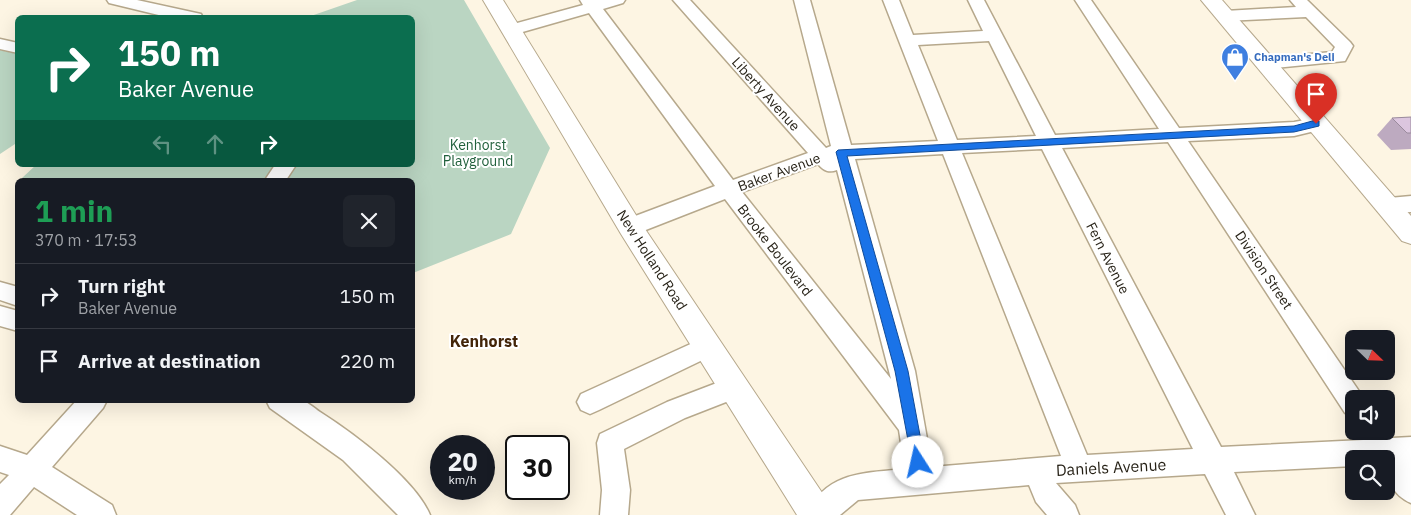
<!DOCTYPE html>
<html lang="en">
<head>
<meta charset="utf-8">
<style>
	body { margin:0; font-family:"IBM Plex Sans",sans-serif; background:#20242c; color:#f1f3f6; height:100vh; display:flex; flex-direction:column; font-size:19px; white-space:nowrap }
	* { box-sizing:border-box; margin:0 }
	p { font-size:16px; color:#9ea1a6 }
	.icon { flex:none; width:28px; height:28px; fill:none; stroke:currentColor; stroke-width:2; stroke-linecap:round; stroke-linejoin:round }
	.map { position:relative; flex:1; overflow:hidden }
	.sheet { position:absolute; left:15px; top:178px; width:400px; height:225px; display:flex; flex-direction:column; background:#171b24; border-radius:8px; box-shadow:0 5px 20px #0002 }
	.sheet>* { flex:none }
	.top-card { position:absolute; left:15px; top:15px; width:400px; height:152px; border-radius:8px; box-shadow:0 5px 20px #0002; background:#0b6e4f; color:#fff; overflow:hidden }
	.needle { width:32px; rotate:113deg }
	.controls { position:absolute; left:1345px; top:330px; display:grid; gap:10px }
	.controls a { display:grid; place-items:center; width:50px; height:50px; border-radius:8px; background:#171b24; box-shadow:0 5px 20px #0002; font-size:25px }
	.speed { position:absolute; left:430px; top:435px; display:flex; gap:10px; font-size:25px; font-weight:700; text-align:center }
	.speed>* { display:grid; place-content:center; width:65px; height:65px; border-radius:50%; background:#171b24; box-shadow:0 5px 20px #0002; line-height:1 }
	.speed small { font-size:12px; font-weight:400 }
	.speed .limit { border:2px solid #111; border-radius:8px; background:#fff; color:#111 }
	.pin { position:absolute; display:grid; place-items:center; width:42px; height:42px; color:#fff; margin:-51px -21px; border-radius:50% 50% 50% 0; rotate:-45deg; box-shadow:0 0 5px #0007 }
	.pin .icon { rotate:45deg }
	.me { position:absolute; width:55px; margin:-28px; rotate:350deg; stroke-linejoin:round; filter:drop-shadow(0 0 4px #0008) }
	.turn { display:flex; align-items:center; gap:18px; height:105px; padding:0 20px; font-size:22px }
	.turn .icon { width:65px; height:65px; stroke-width:2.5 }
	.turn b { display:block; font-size:35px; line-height:42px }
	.lanes { display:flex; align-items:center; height:48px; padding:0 20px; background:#0003; justify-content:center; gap:25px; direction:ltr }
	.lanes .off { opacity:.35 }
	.round { display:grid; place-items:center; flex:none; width:52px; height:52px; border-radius:8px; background:#20242c }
	.overview { display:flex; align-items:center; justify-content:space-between; height:85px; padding:0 20px }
	h1 { font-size:30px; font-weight:700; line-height:38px; color:#1e9e55 }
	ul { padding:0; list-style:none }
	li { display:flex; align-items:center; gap:15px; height:65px; padding:0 20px; border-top:1px solid #363941 }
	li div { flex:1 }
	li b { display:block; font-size:19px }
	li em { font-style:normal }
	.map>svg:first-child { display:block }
</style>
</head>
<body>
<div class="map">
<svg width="1411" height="515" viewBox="0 0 1411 515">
	<rect width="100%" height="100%" fill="#fdf5e3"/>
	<g fill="#bad5c2">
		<path d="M357 0H464L550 148 511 234 413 273 412 180 22 178 36 165H412V18L308 17Z"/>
		<path d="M0 50 17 54 18 142 0 154Z"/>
	</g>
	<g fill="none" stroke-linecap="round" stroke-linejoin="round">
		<g stroke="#b6a88c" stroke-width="3">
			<g id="minor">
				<path d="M107 0H137L201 14 203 18H171L109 3Z"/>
				<path d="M580 0H625L623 3 603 9 733 180 808 153 673 0H690L826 148 831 146 794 0H810L851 145 938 141 883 0H899L913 35 983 31 968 0H984L1055 135 1159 129 1075 0H1091L1179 128 1294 122 1316 118 1323 119 1326 124 1323 129 1294 136 1188 141 1363 397 1364 399H1354V417L1345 413 1168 142 1062 148 1221 447 1363 440 1359 431H1386V429L1392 438 1411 437V503C1392 495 1386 478 1386 459H1354V466L1234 472 1255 515H1226L1205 474 1056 483 1075 505 1079 515H1047L1036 502 1029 485 858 500 840 515H807C825 471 866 473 905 469L899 430 725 199 638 233 630 235 622 233 619 227 622 221 715 186 589 13 512 35 506 34 503 30 506 26 583 5ZM989 41 1036 136 957 140 918 45ZM1042 149 1193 449 1087 455 962 153ZM943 154 1061 456 932 467 915 371 855 159ZM818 164C824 171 829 173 837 170L891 379 742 192Z"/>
				<path d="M1290 0H1307L1350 42 1353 46 1345 61 1264 69 1258 67 1255 63 1258 59 1332 52 1335 47 1306 17 1225 21 1219 20 1217 16 1219 12 1225 11 1296 7Z"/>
				<path d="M0 39 18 43V53L0 49Z"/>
				<path d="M275 165H296L286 180H265Z"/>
				<path d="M1411 196V212L1386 213 1378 211 1375 205 1378 199Z"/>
				<path d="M0 282 18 287V306L0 300Z"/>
				<path d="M0 306 18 311V331L0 326Z"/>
				<path d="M708 336 717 339 720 346 717 353 599 410 590 414 581 410 577 402 581 394Z"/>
				<path d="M735 376 744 379 748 387 744 395 685 418 624 449 630 490 628 515H600L602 490 597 443 600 434 667 402Z"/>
				<path d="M77 400H107L103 408 52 467 112 505 116 515H77L34 487 10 515H0V484L9 475 0 472V446L27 455Z"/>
				<path d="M266 400C277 400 290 398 300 400 307 401 314 408 320 412 353 433 415 479 430 515H398L343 460 270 408Z"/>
			</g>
		</g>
		<g stroke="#b6a88c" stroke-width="2">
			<g id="major">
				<path d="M483 0H503L639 220 829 503 834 515H797L621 234Z"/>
				<path d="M1201 0H1222L1411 216V244L1402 241Z"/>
			</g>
		</g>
		<use href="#minor" fill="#fff" fill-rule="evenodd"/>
		<use href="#major" fill="#fff" fill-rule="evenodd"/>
	</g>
	<path fill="#bdaac0" d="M1411 117V149L1391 150 1377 135 1392 118Z"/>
	<path fill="#dcc6df" stroke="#9a8b9c" d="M1411 117V133H1407L1392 118Z"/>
	<path fill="#1a73e8" stroke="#114b97" d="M1316 120 1319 121V126L1294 132 847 156 908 371 925 462 923 467 918 469 913 467 895 371 836 152 838 150 1294 126Z"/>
	<defs>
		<g id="shop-pin" transform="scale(1.4375)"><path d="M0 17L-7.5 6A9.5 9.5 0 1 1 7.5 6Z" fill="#3f7fe0" stroke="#fff"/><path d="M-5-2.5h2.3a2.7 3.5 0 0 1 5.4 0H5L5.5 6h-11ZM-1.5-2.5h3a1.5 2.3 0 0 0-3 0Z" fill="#fff"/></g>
	</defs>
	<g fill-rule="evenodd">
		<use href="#shop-pin" x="1235" y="57"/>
	</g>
	<g text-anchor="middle" stroke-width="4" stroke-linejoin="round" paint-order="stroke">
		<g font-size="11" font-weight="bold" fill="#366cbe" stroke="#fff" text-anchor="start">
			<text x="1254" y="61">Chapman's Deli</text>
		</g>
		<g font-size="14" fill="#241f14" stroke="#fff">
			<text transform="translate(766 94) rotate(48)" y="5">Liberty Avenue</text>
			<text transform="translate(779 172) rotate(-20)" y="5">Baker Avenue</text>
			<text transform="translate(775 250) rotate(52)" y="5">Brooke Boulevard</text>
			<text transform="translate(1108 258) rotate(63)" y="5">Fern Avenue</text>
			<text transform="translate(652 260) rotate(57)" y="5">New Holland Road</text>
			<text transform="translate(1264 270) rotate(56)" y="5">Division Street</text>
		</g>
		<g font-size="14" fill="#21603c" stroke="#fff">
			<text x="478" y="150">Kenhorst<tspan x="478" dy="16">Playground</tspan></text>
		</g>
		<g font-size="16" font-weight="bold" fill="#432509" stroke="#fff">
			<text x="484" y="347">Kenhorst</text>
		</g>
		<g font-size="16" fill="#241f14" stroke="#fff">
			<text transform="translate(1111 467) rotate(-3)" y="6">Daniels Avenue</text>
		</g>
	</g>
</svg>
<div class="controls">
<a><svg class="needle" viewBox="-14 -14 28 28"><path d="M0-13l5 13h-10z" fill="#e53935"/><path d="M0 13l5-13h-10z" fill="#9ea1a6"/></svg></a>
<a><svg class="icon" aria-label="sound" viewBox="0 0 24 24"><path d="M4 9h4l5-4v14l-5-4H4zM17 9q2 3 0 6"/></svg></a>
<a><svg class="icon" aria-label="search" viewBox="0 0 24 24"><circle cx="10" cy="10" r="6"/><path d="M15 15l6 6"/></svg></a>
</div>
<div class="speed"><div>20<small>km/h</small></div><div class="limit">30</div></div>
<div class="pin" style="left:1316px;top:124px;background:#d93025"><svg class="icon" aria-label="arrive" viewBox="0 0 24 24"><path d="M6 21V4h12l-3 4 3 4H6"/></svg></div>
<svg class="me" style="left:918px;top:462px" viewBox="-20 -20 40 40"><circle r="19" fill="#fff"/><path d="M0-13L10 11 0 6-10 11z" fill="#1a73e8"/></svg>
<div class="top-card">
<div class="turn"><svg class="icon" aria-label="right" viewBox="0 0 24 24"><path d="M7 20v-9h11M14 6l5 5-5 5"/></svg><div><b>150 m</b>Baker Avenue</div></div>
<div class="lanes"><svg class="icon off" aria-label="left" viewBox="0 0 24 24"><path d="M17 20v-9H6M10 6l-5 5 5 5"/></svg><svg class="icon off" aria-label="ahead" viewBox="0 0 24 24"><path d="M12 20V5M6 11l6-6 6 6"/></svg><svg class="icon" aria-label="right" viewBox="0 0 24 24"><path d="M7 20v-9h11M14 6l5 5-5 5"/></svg></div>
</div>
<section class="sheet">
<div class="overview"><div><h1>1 min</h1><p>370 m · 17:53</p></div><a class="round"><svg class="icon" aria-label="close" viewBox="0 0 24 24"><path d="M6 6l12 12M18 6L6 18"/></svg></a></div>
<ul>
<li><svg class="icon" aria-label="right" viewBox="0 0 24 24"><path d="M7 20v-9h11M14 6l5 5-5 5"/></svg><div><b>Turn right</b><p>Baker Avenue</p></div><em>150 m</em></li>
<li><svg class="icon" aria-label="arrive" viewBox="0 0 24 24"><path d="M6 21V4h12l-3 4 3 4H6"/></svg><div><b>Arrive at destination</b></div><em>220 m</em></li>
</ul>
</section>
</div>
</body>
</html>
